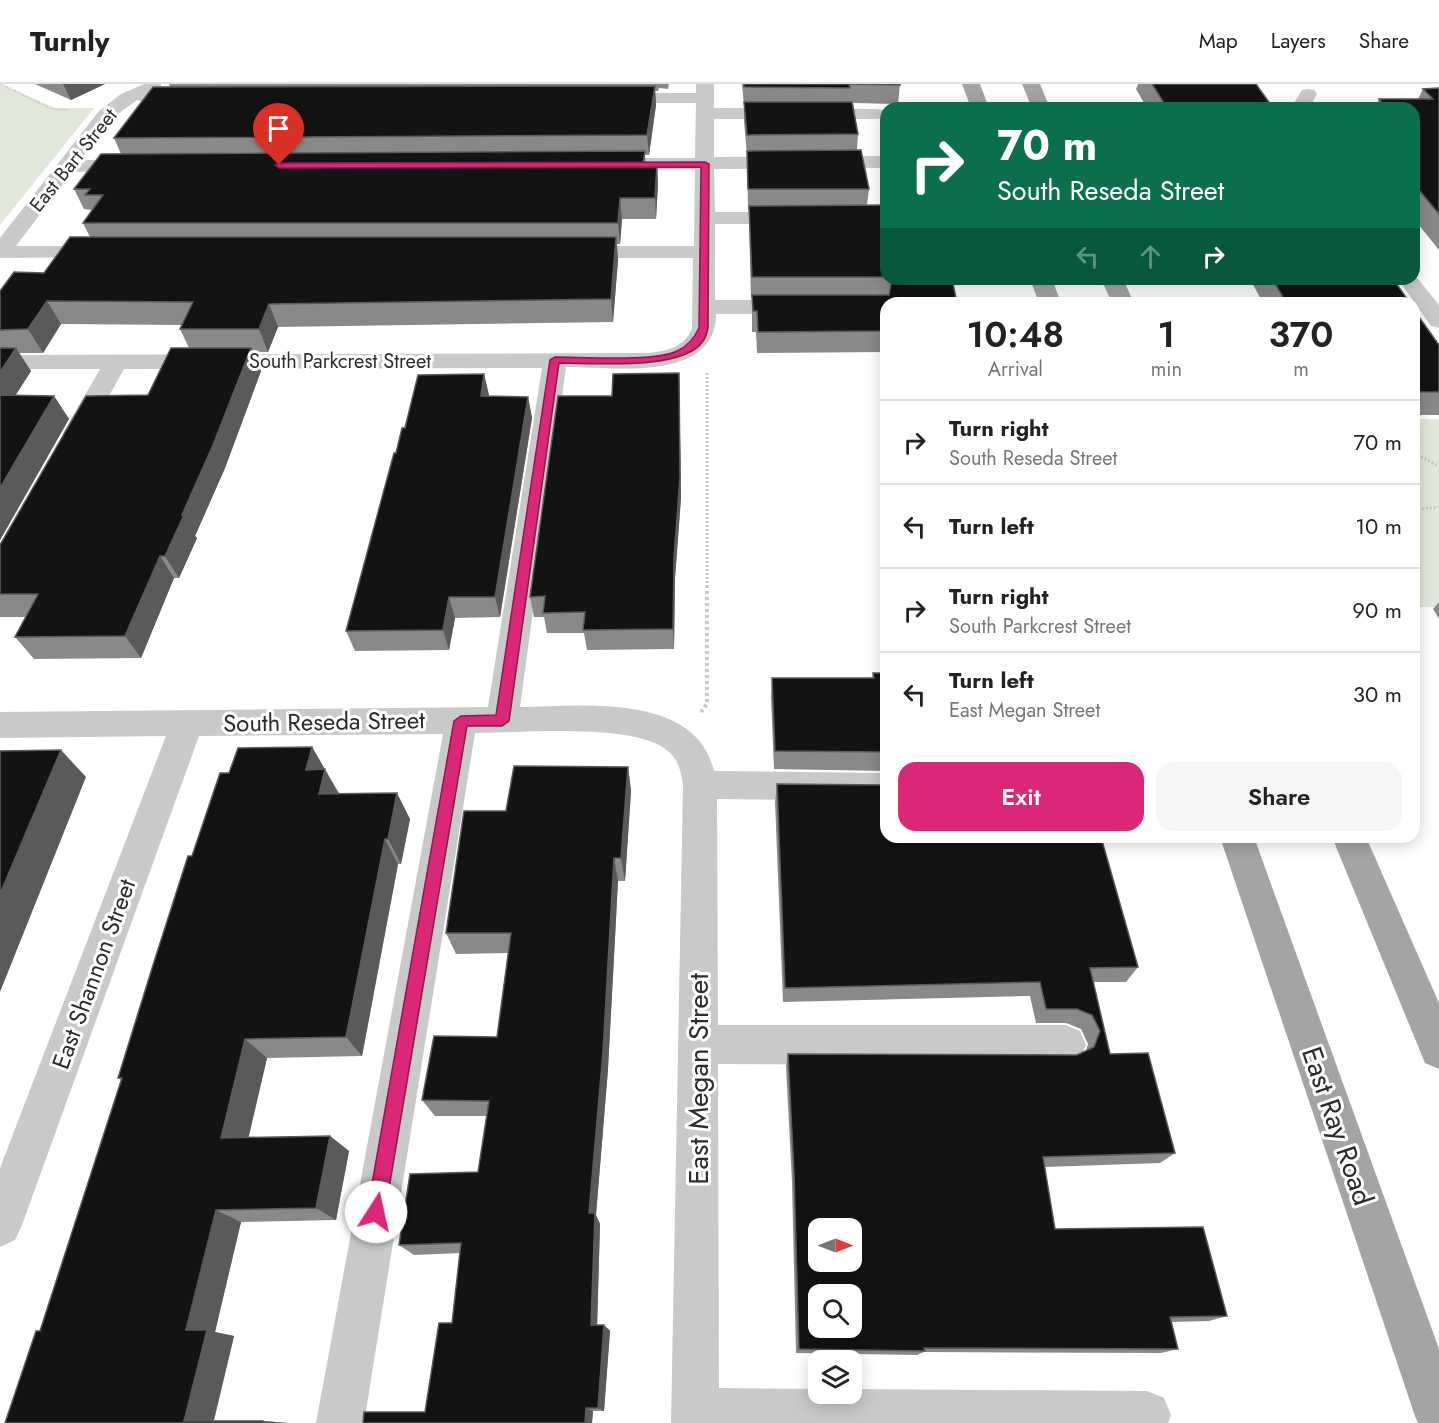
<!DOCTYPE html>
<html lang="en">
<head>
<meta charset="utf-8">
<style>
	body { margin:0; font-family:Jost,sans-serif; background:#f6f6f6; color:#222; height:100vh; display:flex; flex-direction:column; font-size:22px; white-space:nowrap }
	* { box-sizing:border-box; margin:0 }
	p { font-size:20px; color:#767676 }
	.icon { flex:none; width:33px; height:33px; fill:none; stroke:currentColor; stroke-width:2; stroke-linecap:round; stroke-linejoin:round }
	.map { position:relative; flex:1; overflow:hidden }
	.details { position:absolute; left:880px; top:213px; width:540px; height:546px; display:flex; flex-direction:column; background:#fff; border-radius:18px; box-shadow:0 3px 15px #0003 }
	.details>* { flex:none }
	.hud { position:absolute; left:880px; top:18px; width:540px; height:183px; border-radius:18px; box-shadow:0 3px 15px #0003; background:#0b6e4f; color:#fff; overflow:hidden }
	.needle { width:39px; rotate:90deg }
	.fabs { position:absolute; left:808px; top:1134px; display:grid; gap:12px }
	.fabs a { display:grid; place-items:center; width:54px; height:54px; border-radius:12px; background:#fff; box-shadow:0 3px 15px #0003; font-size:30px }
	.pin { position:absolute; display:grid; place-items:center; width:51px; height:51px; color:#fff; margin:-62px -26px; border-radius:50% 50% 50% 0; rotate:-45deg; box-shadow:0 0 6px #0007 }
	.pin .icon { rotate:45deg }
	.me { position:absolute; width:66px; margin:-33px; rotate:10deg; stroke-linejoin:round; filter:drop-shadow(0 0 4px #0008) }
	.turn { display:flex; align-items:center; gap:21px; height:126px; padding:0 18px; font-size:27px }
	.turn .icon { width:78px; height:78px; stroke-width:2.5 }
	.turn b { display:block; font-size:42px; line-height:51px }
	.lanes { display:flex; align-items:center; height:57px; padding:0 18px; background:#0003; justify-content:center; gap:30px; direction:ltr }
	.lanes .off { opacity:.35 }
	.eta { display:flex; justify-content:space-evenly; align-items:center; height:102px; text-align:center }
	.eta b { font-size:36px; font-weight:600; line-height:42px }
	.button { display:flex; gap:12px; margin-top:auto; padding:12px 18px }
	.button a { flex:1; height:69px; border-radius:18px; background:#db2777; color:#fff; font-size:24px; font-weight:600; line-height:69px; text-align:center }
	.button a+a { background:#f6f6f6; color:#222 }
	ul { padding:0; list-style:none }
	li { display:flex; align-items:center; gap:18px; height:84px; padding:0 18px; border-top:2px solid #e0e0e0 }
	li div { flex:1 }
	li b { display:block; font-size:22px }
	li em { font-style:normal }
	header { display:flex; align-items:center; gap:36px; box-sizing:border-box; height:84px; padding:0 30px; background:#fff; border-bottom:2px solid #e0e0e0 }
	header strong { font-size:28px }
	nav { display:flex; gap:33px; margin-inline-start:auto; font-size:21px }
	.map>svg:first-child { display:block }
</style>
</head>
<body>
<header>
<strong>Turnly</strong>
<nav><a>Map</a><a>Layers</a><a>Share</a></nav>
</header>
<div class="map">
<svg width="1439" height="1339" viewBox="0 0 1439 1339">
	<rect width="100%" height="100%" fill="#fff"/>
	<g fill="#e2e8da">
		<path d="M0 0 55 24H94L0 141Z"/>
		<rect x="1415" y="335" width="24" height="188"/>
	</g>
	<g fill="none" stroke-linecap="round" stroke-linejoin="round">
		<path stroke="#c9c9c9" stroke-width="2" stroke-dasharray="1.5 1.5" stroke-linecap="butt" d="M1 0 52 25 69 26"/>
		<g stroke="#c9c9c9" stroke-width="3" stroke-dasharray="2 2" stroke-linecap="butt">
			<path d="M707 289V505"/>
			<path d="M1414 369 1439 382"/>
			<path d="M1414 426 1439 423"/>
		</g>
		<path stroke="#c9c9c9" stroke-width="4" stroke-dasharray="3 3" stroke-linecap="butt" d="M701 628 707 620V503"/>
		<g fill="#c9c9c9" fill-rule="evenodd">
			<path d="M144 0H161L160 6 153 9 196 11 199 15 196 19C178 23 156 21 137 16L111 35 80 76H136L143 78 146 82 143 86 72 88 16 162H103L111 163 114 168 111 173 0 174V154L99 27 121 10Z"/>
			<path d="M696 0H714V24L877 25 883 26 886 30 883 34 877 35H714V73L886 72V84L714 85 715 128H886V140H715V216H886L895 219H886V230H716C716 299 613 283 566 283L520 623C581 622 696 608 714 687L886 689V717L717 715 718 941H1066L1080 947 1086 961 1080 975 1066 981 718 980 719 1304 819 1305V1310H852V1305L1147 1307 1164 1314 1171 1331 1168 1339H671L683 701C681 688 679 677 669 668 639 638 519 649 475 649L364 1339H316L443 650 199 652 22 1141 15 1156 0 1163V1084L166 652 0 654V628L488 623 542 284 124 285 85 355 76 357 67 355 63 349 100 285H0V271L648 269C667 267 685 263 692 244L693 174H574L566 173 563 168 566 163 574 162H694L695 85 611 86 604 84 601 80 604 76 611 74H695L696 19H611L605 18 602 14 605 10 611 9H696Z"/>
			<path d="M1308 5 1314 6 1317 10 1309 24H1291L1302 6Z"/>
			<path d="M1414 190 1439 221V244L1431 242 1398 195H1414Z"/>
		</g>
		<g fill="#a4a4a4" fill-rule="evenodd">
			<path d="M962 0H980L989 24H971Z"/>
			<path d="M1022 0H1040L1050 24H1032Z"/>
			<path d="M1030 195H1052L1061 219H1039Z"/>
			<path d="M1101 195H1123L1134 219H1112Z"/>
			<path d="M1220 753H1254L1439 1265V1339H1418L1415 1332Z"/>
			<path d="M1332 753H1366L1439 919V985L1425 979Z"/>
		</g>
	</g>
	<g fill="#898989">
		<path d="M35 0H105L71 16Z"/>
		<path d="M169 0H669L668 5 659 4 658 7H655L656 21 649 71H645L646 80H657L658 100 656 135H622L620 160H617L618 176 613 238 278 243 268 268H253L261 287 225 384 195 452 197 454 179 494H174L141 574 34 575 15 553 26 533H0V461L148 311 189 264 180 245 182 241 61 240 43 269H19L31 287 15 312H54L69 335 0 456V207L44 189 90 153 83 139 92 126 84 125 74 105 121 70 114 54 170 3Z"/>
		<path d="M742 0H900L898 20 853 19 858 50 857 66 869 105 867 121H886V195H952L886 219V268L757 269 756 248H752V214H751L749 142V126H748L747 71 744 37V22Z"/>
		<path d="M1138 0H1256L1273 24H1147L1136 5Z"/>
		<path d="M1439 4V166L1414 135V24H1375L1379 15H1418L1423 5Z"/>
		<path d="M1250 195H1393L1410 219H1263Z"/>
		<path d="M1414 226 1439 261V331H1414Z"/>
		<path d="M679 289 681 414 675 494 674 565 587 566 584 549H547L544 533H534L530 513 612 312Z"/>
		<path d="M484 290 489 312 528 313 532 334 500 533 455 534 449 566 355 567 346 547 396 369Z"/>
		<path d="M1439 518V535L1433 525Z"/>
		<path d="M873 589H886V687L774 685 771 613 772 594H872Z"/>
		<path d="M312 663 339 709 410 735 401 780H398L362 972 267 974 248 1053 330 1052 349 1067 336 1136 241 1138 215 1248 234 1252 214 1337H263L288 1339H5L40 1247 121 996 118 994 192 772 229 689Z"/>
		<path d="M628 683 631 707 625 797H618L608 985 596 1131 600 1140 597 1241H604L610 1247 604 1327H593L592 1339H363L425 1328 452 1239 460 1169 414 1171 399 1161 478 1088 487 1032H435L422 1016 497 953 508 869 456 870 446 849 506 727Z"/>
		<path d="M777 700 1138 883 1126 898H1093L1110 970 1175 1069 1160 1079 1045 1083 1055 1145 1227 1232 1209 1237 1171 1238 1178 1265 1161 1269 924 1268 917 1271 796 1269 792 1098 786 982 788 970 1077 971 1086 967 1088 960 1081 945 1066 939H1036L1030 912 783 918 775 718Z"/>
	</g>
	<g fill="#5a5a5a">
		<path d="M63 0H105L71 16Z"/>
		<path d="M655 2 656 21 649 71 647 51Z"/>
		<path d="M657 80 658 100 656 135 655 114Z"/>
		<path d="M620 114 622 135 620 160 618 139Z"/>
		<path d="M616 153 618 176 613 238 611 215Z"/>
		<path d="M47 217 61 240 43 269 28 245Z"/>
		<path d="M269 220 278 243 268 268 259 245Z"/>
		<path d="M16 264 31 287 1 334 0 333V288Z"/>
		<path d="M251 264 261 287 225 384 195 452 197 454 179 494 165 472Z"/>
		<path d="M679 289 681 414 675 494 674 565 673 545 674 474Z"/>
		<path d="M484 290 489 311 485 333 481 312Z"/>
		<path d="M54 312 69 335 0 456V404Z"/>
		<path d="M528 313 532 334 500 533 495 513Z"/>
		<path d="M160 472 174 494 141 574 125 552Z"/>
		<path d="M449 513 455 534 449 566 443 546Z"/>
		<path d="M312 663 340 712 334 735 306 686Z"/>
		<path d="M61 666 86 693 0 908V810Z"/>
		<path d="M628 683 631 707 625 797 621 774Z"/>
		<path d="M397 709 410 735 401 780 388 755Z"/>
		<path d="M385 755 398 780 362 972 346 953Z"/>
		<path d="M614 774 618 797 608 985 596 1131 600 1140 597 1247 591 1241 589 1129Z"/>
		<path d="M245 955 267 974 245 1069 221 1054Z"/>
		<path d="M330 1052 349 1067 336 1136 316 1124Z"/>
		<path d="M216 1126 241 1138 215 1248 234 1252 213 1339 184 1337 186 1246Z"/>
		<path d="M604 1241 610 1247 604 1327 598 1324Z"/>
		<path d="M586 1324 593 1327 592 1339H585Z"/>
		<path d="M263 1337 288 1339H263Z"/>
	</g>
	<g fill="#131313" stroke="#5a5a5a" stroke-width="1.5" fill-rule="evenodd">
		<path d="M744 0H900V1L849 0 850 4 744 3Z"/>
		<path d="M1152 0H1256L1273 24H1167Z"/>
		<path d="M655 2 647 51 114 54 153 3Z"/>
		<path d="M1439 4V130L1414 100V24H1387L1379 15H1433L1423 5Z"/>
		<path d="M744 18H852L858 50 747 51Z"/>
		<path d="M861 66 869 105H748L747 67Z"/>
		<path d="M645 67 643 80H657L655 114H620L618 139H83L103 111H85L90 105H74L101 70Z"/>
		<path d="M886 121V193H752L749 122Z"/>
		<path d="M70 153H616L611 215 269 220 259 245H180L193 218 47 217 28 245 0 246V207L14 188 44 189Z"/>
		<path d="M893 195H952L957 219H886V247L758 248 757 227H753L752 211H889L891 200 900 198Z"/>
		<path d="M1273 195H1393L1410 219H1286Z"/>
		<path d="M1414 226 1439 261V308H1414Z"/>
		<path d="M0 264H16L0 288Z"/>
		<path d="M171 264H251L213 361 182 431H184L165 472H160L125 552 15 553 38 510H0V461L86 312 148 311Z"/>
		<path d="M679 289 680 393 674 474 673 545 583 546 585 528 543 529 545 512 530 513 558 312H612L613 290Z"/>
		<path d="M484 290 481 312 528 313 495 513H449L443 546 346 547 394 369H396L402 344H405L418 291Z"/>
		<path d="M0 311 54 312 0 404Z"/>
		<path d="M873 589H886V668L775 667 772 594H874Z"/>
		<path d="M312 663 306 686 325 685 319 710 397 709 388 755H385L346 953 245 955 221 1054 330 1052 316 1124 216 1126 186 1246H207L184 1337H263V1339H5L36 1247H40L122 994H118L154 878 188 772H192L220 689H229L238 664Z"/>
		<path d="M61 666 0 810V667Z"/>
		<path d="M514 682 628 683 621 774H614L603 968 589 1129H595L591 1241H604L598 1324H586L585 1339H363L364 1328H425L439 1239H452L461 1159 399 1161 410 1090 478 1088 489 1017 422 1016 434 952 497 953 511 849H446L464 727H506Z"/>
		<path d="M777 700 886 701V753H1101L1138 883 1090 884 1110 970 1148 969 1175 1069 1043 1073 1055 1145 1203 1143 1227 1232 1170 1233 1178 1265 924 1264 925 1267 799 1265 794 1089 788 970 1077 971 1094 963 1100 947 1092 931 1077 925H1046L1040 898 785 904ZM819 1144H852V1178H819ZM819 1210H852V1244H819Z"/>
	</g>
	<path fill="#db2777" stroke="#8e194d" stroke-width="1.5" d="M705 78 709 80 708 244C707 248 706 254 703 257 684 287 592 279 559 279L509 637 502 642H467L385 1128 383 1135 376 1137 370 1135 367 1128 454 637 461 632 496 631 550 276 555 273C582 273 656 278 677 267 688 262 694 255 699 244L701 83 279 84 275 81 279 79Z"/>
	<g text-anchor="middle" stroke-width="6" stroke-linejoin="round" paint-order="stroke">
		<g font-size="20" fill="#2c2c2c" stroke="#fff">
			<text transform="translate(73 76) rotate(-51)" y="7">East Bart Street</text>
			<text x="340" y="284">South Parkcrest Street</text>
		</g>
		<g font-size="24" fill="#2c2c2c" stroke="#fff">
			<text transform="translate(324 638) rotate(-1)" y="8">South Reseda Street</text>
			<text transform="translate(94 890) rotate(-70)" y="8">East Shannon Street</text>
		</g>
		<g font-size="28" fill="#2c2c2c" stroke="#fff">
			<text transform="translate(698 995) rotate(-90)" y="10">East Megan Street</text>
			<text transform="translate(1338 1042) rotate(71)" y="10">East Ray Road</text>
		</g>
	</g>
</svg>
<div class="fabs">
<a><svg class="needle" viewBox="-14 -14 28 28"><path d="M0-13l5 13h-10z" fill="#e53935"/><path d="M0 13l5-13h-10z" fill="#767676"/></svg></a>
<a><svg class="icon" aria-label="search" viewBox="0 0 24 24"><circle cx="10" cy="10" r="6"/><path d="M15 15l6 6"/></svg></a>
<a><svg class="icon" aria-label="layers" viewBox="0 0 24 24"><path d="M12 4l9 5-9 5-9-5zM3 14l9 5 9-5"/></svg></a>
</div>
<div class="pin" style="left:279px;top:81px;background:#d93025"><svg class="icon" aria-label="arrive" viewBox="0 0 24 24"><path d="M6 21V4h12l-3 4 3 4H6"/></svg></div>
<svg class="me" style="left:376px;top:1128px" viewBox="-20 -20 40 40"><circle r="19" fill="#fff"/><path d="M0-13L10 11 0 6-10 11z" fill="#db2777"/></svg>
<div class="hud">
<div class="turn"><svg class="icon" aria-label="right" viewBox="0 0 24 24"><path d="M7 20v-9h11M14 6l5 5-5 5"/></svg><div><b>70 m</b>South Reseda Street</div></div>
<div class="lanes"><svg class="icon off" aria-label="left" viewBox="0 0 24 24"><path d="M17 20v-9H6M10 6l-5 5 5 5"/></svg><svg class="icon off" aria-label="ahead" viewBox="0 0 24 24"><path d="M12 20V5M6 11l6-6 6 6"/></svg><svg class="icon" aria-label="right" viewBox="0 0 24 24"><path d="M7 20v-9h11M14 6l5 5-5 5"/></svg></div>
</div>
<section class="details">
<div class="eta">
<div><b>10:48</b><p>Arrival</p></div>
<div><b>1</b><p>min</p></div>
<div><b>370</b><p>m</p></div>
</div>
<ul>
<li><svg class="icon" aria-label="right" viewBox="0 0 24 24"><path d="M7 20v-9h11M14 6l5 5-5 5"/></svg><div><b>Turn right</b><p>South Reseda Street</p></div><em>70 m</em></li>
<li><svg class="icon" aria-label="left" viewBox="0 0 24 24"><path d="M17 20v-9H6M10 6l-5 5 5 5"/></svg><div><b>Turn left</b></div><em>10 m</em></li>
<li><svg class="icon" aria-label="right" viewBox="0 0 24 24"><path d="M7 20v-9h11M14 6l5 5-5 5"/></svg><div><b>Turn right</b><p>South Parkcrest Street</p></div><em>90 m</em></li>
<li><svg class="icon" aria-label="left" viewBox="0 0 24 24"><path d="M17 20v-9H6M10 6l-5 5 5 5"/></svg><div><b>Turn left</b><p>East Megan Street</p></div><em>30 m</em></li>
</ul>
<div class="button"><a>Exit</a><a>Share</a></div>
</section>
</div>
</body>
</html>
